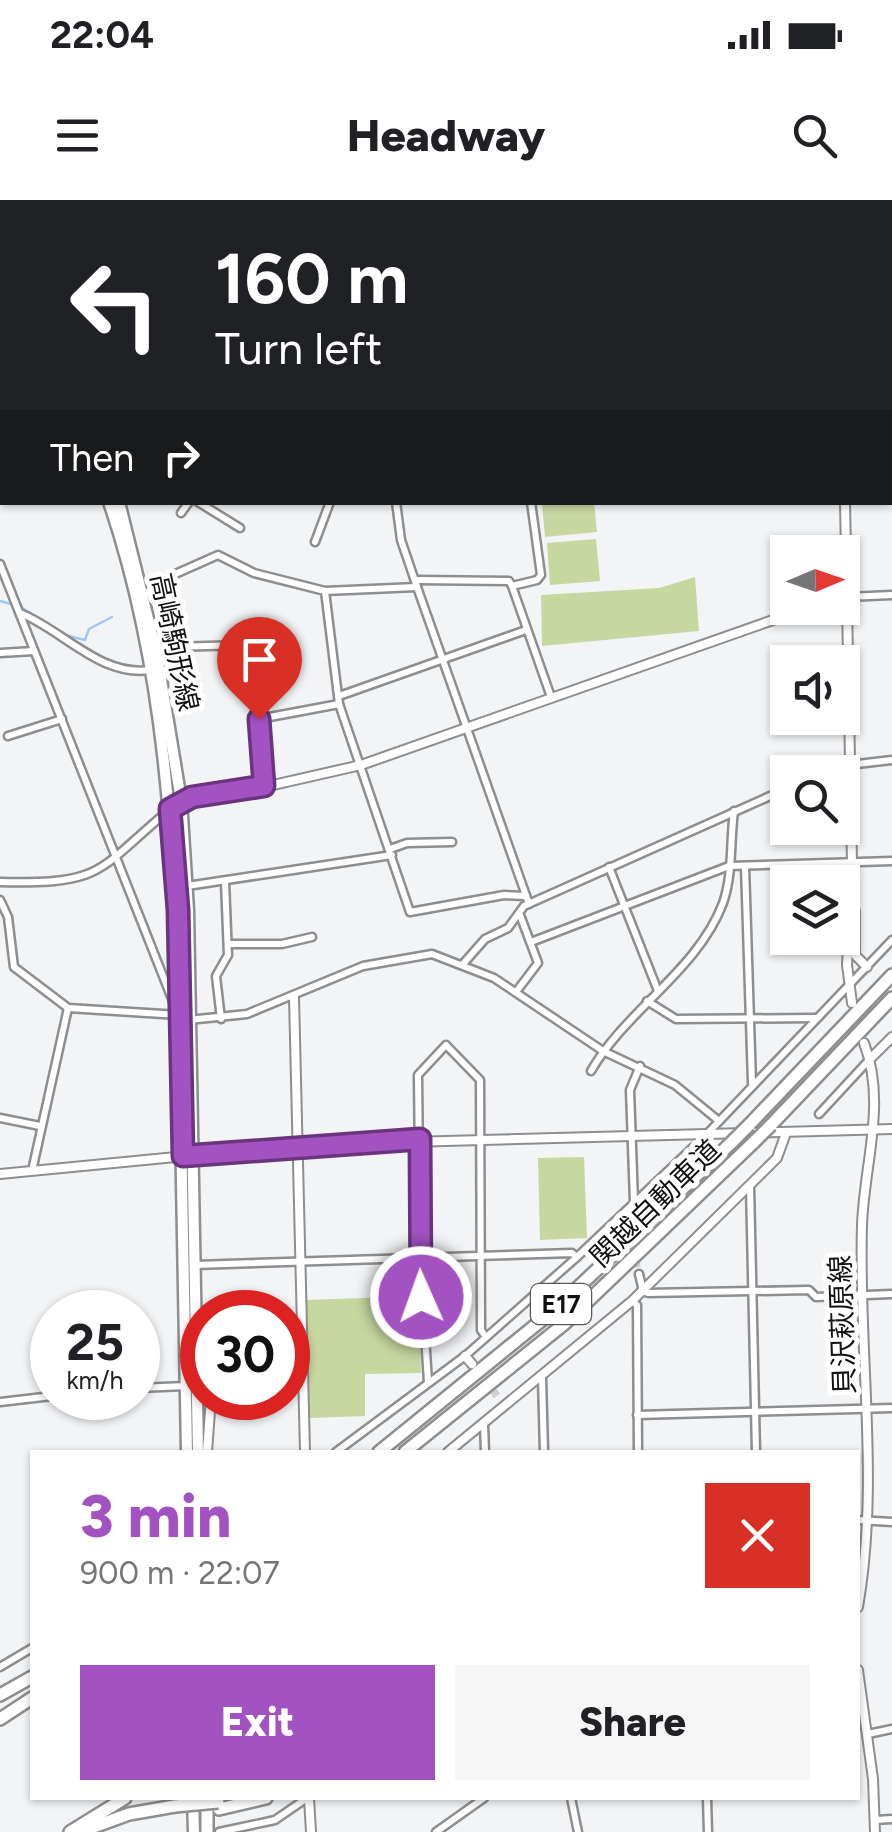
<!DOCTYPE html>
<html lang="en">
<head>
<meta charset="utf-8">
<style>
	body { margin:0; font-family:Figtree,"Noto Sans JP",sans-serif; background:#f6f6f6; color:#202124; height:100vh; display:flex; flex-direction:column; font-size:38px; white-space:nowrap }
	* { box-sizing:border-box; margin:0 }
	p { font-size:32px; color:#757577 }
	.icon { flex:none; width:55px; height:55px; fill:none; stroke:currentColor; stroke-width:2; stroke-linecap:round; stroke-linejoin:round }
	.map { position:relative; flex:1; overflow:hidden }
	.side { position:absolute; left:30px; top:1250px; width:830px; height:350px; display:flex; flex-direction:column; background:#fff; border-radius:0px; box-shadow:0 2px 8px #0004 }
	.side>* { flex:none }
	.hud { position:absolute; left:0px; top:0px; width:892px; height:305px; box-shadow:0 2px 8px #0004; background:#202124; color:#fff; overflow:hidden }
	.needle { width:65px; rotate:88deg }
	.controls { position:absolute; left:770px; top:335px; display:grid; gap:20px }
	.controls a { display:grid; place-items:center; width:90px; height:90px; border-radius:0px; background:#fff; box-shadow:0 2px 8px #0004; font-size:50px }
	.speed { position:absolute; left:30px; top:1090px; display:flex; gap:20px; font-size:50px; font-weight:700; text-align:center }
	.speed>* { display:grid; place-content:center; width:130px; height:130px; border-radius:50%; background:#fff; box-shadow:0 2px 8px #0004; line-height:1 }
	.speed small { font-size:25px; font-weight:400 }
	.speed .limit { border:15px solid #d22; background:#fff; color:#111 }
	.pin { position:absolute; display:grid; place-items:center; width:85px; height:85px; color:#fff; margin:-102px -42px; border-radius:50% 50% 50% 0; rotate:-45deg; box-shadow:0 0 10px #0007 }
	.pin .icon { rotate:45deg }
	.me { position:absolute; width:110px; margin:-55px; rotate:358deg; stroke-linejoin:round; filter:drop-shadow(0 0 8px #0008) }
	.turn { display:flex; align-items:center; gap:35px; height:210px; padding:0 50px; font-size:45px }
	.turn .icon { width:130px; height:130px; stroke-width:2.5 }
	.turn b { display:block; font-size:70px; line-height:85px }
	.then { display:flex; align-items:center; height:95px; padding:0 50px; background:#0003; gap:20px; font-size:38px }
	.round { display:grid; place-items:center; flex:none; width:105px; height:105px; border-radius:0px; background:#f6f6f6 }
	.summary { display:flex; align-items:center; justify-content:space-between; height:170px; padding:0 50px }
	h1 { font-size:60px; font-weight:800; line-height:75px; color:#a352c2 }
	.cta { display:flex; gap:20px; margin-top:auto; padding:20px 50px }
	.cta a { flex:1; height:115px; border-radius:0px; background:#a352c2; color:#fff; font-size:40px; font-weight:800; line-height:115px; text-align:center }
	.cta a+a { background:#f6f6f6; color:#202124 }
	.status { display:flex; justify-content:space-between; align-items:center; height:70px; padding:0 50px; background:#fff; direction:ltr }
	.status svg { height:28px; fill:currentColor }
	header { display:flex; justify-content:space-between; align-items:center; height:130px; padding:0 50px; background:#fff; font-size:45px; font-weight:800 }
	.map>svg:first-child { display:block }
</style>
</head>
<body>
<div class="status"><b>22:04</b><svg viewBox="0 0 49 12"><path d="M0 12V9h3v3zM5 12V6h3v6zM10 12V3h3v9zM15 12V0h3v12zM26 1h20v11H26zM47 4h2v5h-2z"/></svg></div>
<header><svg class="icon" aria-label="menu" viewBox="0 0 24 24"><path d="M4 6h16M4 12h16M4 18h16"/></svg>Headway<svg class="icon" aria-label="search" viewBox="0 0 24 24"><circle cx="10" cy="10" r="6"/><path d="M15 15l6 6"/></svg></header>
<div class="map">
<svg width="892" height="1632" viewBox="0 0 892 1632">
	<rect width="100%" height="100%" fill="#f3f4f6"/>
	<g fill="#c6d7a0">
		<path d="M542 303H594L597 332 545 337Z"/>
		<path d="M596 339 600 381 550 385 547 343Z"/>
		<path d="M695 377 699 431 542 446 541 395 659 388Z"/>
		<path d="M584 957 587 1038 540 1040 538 958Z"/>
		<path d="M419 1096 421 1173 365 1174V1216L310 1218 306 1100Z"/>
	</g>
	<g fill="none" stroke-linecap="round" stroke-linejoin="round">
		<g stroke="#a1c6fd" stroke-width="2.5">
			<path d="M0 401 11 404"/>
			<path d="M19 406 65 435 85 440 89 429 112 417"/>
		</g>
		<path stroke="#d1d2d4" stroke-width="6" stroke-dasharray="6 3" stroke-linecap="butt" d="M631 1035 639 1074"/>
		<path stroke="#d1d2d4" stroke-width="8" stroke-dasharray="8 4" stroke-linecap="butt" d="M478 1171 497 1196"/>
		<g stroke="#8d8e90" stroke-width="11">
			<g id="minor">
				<path d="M343 0V2"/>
				<path d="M459 0 460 2"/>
				<path d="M575 0V2"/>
				<path d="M890 74H892"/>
				<path d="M0 87 2 86"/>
				<path d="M890 145H892"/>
				<path d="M0 204 2 205"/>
				<path d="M890 230H892"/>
				<path d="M198 302 240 328"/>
				<path d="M396 302 401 340 417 387 529 704"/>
				<path d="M531 302 541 375 537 380 512 386 551 497"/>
				<path d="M181 313 189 302"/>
				<path d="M315 342 330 302"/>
				<path d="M0 364 176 809"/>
				<path d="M416 380 509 381 512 386"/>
				<path d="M325 391 339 504 410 712 504 695 526 696"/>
				<path d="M144 395 164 379 218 355 254 373 325 391 417 387"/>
				<path d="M847 397 892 395"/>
				<path d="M20 413C63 430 100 477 150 470"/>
				<path d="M0 453 34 451"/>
				<path d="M157 455 170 447 245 445 249 484 257 495 264 586"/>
				<path d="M339 496 526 430"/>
				<path d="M259 519 339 504"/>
				<path d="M8 536 62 519"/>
				<path d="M825 572 840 566 892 560"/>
				<path d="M390 649 407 643 452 642"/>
				<path d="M745 666 752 883"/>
				<path d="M609 667 658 791"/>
				<path d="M0 682C105 684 95 672 169 610"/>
				<path d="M187 686 392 655"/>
				<path d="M0 700 8 717 14 767 68 808 179 815"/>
				<path d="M531 742 729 666 892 661"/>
				<path d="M228 744H282L312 737"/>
				<path d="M463 764 485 739 508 728 524 706 788 588"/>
				<path d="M516 792 538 763 520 715"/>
				<path d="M647 801 676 819 816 818"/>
				<path d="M221 819 216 776 228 755 225 682"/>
				<path d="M188 820 247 814 363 766 432 754 494 778 603 851 675 885 719 921"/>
				<path d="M591 871C626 810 698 770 723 703 733 675 730 641 734 611"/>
				<path d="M819 914 869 860"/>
				<path d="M0 918 40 926"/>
				<path d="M32 971 68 808"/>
				<path d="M750 986 756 1252"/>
				<path d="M634 1002 630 890 640 866"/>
				<path d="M626 1011 630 1029"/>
				<path d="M195 1065 572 1053 577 1057"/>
				<path d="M639 1074 643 1091 648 1093 809 1090 816 1097 892 1094"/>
				<path d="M632 1101 637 1105 638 1252"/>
				<path d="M542 1178 544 1252"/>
				<path d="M428 1182 420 1057 418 875 446 845 480 880 481 1130 486 1137"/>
				<path d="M138 1188 186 1186"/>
				<path d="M0 1202 52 1196"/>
				<path d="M637 1215 892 1208"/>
				<path d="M484 1225 485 1252"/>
				<path d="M336 1252 465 1156 577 1057 705 936 892 740"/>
				<path d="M858 1320 892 1322"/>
				<path d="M0 1467 32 1448"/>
				<path d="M868 1534 892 1529"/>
				<path d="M571 1598 578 1632"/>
				<path d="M707 1598 708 1632"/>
				<path d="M875 1620 892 1619"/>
				<path d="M219 1632 275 1620 307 1598"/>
				<path d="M436 1632 484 1598"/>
			</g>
		</g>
		<g stroke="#8d8e90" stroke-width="12">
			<g id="tertiary">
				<path d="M107 0 108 2"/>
				<path d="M224 0V2"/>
				<path d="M853 2 854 0"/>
				<path d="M845 302 852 663 847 765 852 803"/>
				<path d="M170 609 192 597 238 593 361 565 807 408"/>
				<path d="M855 711V755L867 767"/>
				<path d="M294 797 305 1252"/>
				<path d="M870 859 892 837"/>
				<path d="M0 974 299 945 892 929"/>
				<path d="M465 1156 472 1164"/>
				<path d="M207 1252 211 1198"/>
				<path d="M448 1252 632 1101 777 958 786 933"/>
				<path d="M858 1407C880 1280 858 1153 862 1025 864 964 887 903 864 843"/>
				<path d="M858 1470 873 1579 875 1632"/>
				<path d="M309 1598 311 1632"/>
			</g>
		</g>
		<g stroke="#8d8e90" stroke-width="15">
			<g id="primary">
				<path d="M0 25 2 30"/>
				<path d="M0 50 2 54"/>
				<path d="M109 302C166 470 174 645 179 820 183 964 185 1108 187 1252"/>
				<path d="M119 302 157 455 181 600 188 710 198 1252"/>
				<path d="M193 1598 194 1632"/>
			</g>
		</g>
		<g stroke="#8d8e90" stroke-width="16">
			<g id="motorway">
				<path d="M749 925 892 775"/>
				<path d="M771 925 892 798"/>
				<path d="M379 1252 553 1111 731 943"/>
				<path d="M405 1252 564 1124 754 942"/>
				<path d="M0 1495 32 1477"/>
				<path d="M0 1519 32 1498"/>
				<path d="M219 1609 266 1598"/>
				<path d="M70 1632 125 1598"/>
				<path d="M80 1632 129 1614 175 1606"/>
				<path d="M207 1632V1598"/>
			</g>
		</g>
		<use href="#minor" stroke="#fff" stroke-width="6"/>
		<use href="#tertiary" stroke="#fff" stroke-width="8"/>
		<use href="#primary" stroke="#fff" stroke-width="10"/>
		<use href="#motorway" stroke="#fff" stroke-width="11"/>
		<g stroke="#8d8e90" stroke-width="16" stroke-linecap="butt">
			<g id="motorway-bridge">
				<path d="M754 942 771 925"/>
				<path d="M731 943 749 925"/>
				<path d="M175 1606 218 1602"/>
			</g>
		</g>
		<use href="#motorway-bridge" stroke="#fff" stroke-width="11"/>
	</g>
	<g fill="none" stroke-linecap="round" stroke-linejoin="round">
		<g stroke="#6a357e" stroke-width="25">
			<path id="route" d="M259 519 264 586 192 597 170 609 178 710 183 956 420 939 421 1097"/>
		</g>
		<use href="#route" stroke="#a352c2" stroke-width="18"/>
	</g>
	<g text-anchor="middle" stroke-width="10" stroke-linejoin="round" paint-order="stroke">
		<rect fill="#fff" stroke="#585859" stroke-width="2.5" x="531" y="1084" width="60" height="40" rx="8"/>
		<g font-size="25" font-weight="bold" fill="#111112">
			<text x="561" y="1113">E17</text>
		</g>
		<g font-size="28" fill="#111112" stroke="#fff">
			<text transform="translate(175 442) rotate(78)" y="10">高崎駒形線</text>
			<text transform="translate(655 1003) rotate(-44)" y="10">関越自動車道</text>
			<text transform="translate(842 1125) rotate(-92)" y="10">貝沢萩原線</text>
		</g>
	</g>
</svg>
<div class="controls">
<a><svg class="needle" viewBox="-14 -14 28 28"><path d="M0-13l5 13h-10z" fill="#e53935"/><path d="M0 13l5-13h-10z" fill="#757577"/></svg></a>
<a><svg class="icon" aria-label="sound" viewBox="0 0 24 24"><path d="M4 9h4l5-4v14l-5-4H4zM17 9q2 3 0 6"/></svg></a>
<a><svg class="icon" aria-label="search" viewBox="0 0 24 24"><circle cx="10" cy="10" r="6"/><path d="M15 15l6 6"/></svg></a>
<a><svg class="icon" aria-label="layers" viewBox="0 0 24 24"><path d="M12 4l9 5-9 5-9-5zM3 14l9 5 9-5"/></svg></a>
</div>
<div class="speed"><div>25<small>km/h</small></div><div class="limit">30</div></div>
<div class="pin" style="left:259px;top:519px;background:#d93025"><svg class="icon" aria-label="arrive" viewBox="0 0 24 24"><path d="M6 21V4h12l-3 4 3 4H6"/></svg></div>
<svg class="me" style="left:421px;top:1097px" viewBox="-20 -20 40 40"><circle r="17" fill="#a352c2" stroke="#fff" stroke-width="3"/><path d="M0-11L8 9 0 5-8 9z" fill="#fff"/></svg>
<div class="hud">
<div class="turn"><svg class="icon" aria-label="left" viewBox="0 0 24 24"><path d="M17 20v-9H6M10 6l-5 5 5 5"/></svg><div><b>160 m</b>Turn left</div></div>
<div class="then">Then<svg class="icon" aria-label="right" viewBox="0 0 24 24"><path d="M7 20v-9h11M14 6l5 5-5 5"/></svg></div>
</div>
<section class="side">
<div class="summary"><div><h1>3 min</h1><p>900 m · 22:07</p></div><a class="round" style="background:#d93025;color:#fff"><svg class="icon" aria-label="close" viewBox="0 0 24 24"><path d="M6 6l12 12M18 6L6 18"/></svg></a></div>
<div class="cta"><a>Exit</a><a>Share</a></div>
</section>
</div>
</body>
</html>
